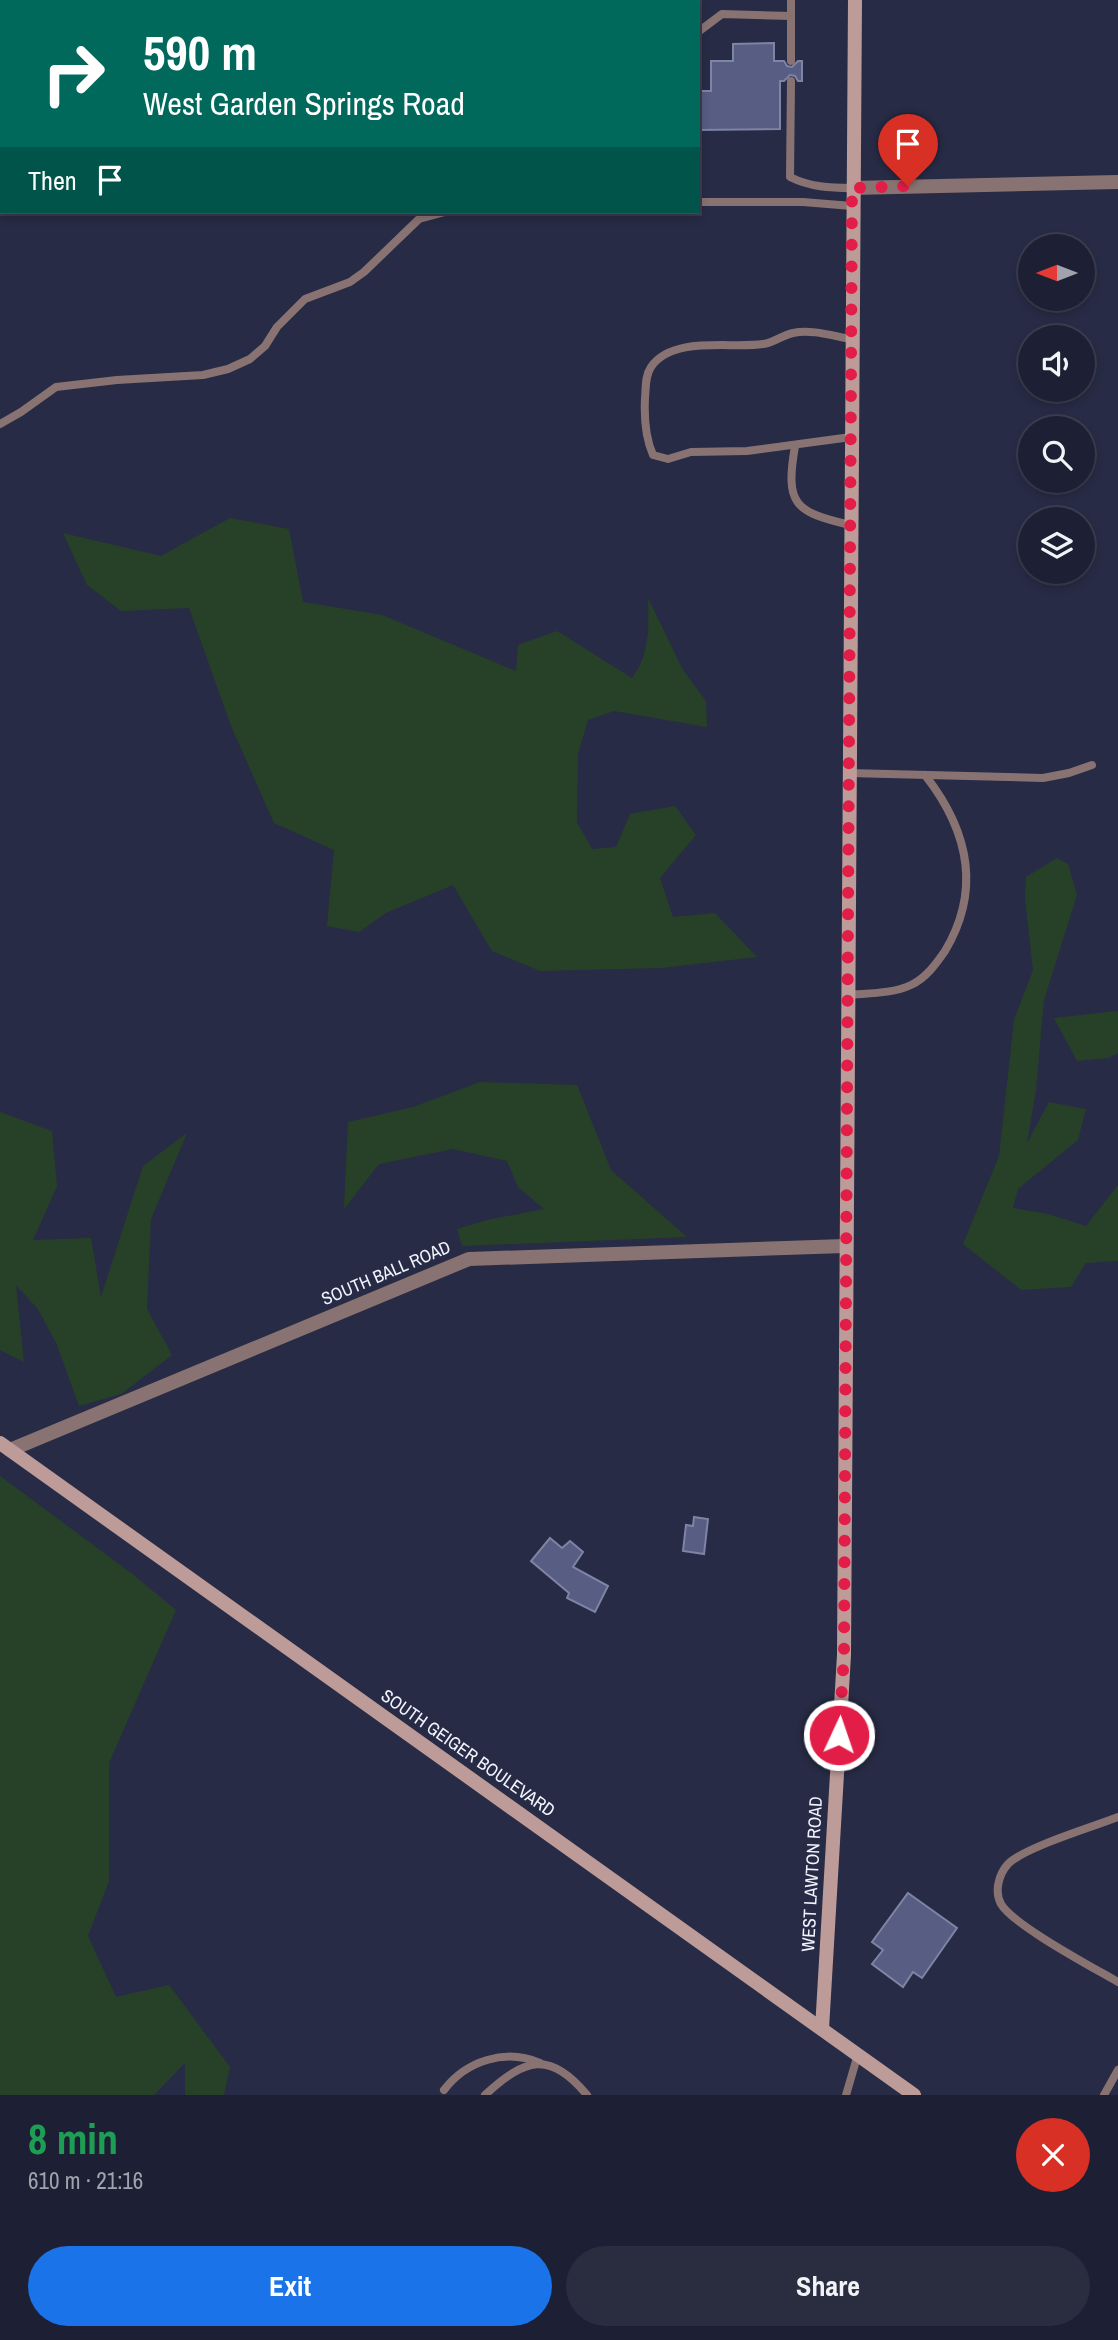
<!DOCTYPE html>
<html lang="en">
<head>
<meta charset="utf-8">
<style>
	body { margin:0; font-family:"Archivo Narrow",sans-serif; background:#2a2d40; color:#f1f3f6; height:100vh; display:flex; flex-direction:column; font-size:26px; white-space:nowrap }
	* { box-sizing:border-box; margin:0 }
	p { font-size:23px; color:#a0a3ac }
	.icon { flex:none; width:38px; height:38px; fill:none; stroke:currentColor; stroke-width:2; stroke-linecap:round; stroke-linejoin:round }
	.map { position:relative; height:2095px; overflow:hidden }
	.panel { display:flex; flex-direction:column; background:#1d2034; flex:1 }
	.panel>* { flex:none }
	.hud { position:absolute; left:0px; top:0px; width:700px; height:214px; box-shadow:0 4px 10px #0003,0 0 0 2px #3b3e4f; background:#00695c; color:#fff; overflow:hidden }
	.needle { width:46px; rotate:270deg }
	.buttons { position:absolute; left:1018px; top:234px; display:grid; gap:14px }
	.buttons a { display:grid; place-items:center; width:77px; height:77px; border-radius:50%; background:#1d2034; box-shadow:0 4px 10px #0003,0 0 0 2px #3b3e4f; font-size:35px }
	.pin { position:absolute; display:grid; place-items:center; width:60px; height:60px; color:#fff; margin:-72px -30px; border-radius:50% 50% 50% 0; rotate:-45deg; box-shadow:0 0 7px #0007 }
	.pin .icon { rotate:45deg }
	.me { position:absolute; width:77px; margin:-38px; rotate:3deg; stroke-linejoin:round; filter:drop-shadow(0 0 5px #0008) }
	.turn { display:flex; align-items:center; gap:24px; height:147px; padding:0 28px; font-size:32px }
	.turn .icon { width:91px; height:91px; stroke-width:2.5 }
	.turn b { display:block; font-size:49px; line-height:60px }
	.then { display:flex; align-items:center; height:66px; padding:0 28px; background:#0003; gap:14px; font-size:26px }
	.round { display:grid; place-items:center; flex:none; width:74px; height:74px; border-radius:37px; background:#2a2d40 }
	.headline { display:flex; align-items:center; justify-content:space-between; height:119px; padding:0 28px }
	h1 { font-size:42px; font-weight:700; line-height:52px; color:#1e9e55 }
	.primary-button { display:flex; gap:14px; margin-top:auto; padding:14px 28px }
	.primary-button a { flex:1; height:80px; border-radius:42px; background:#1a73e8; color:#fff; font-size:28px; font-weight:700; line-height:80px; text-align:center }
	.primary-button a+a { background:#2a2d40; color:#f1f3f6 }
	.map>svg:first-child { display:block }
</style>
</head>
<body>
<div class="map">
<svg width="1118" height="2095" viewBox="0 0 1118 2095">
	<rect width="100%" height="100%" fill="#272b45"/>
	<g fill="#274128">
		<path d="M230 518 289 529 303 602 382 615 516 671 518 645 557 631 632 678C650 655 649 626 648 598L683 670 706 701 707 727 614 711 588 720 578 754 577 822 592 849 616 847 630 814 675 806 696 835 660 878 673 917 715 913 757 957 661 968 540 971 492 951 453 885 386 913 359 932 327 926 334 850 274 823 231 726 189 608 121 611 87 585 63 533 161 556Z"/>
		<path d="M1057 858 1068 864 1077 895 1044 1000 1036 1090 1027 1143 1049 1102 1086 1109 1078 1140 1018 1189 1013 1208 1048 1214 1086 1226 1118 1185V1261L1086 1263 1071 1287 1021 1290 963 1244 999 1156 1014 1020 1033 970 1025 899 1026 877Z"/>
		<path d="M1118 1011V1053L1108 1058 1077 1061 1054 1018Z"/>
		<path d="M480 1082 577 1085 611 1170 687 1237 462 1246 457 1229 487 1220 544 1209 518 1187 507 1161 453 1149 379 1164 344 1209 348 1122 413 1107Z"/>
		<path d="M0 1112 52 1131 57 1186 33 1240 91 1238 101 1297 143 1166 187 1133 151 1219 147 1309 172 1355 121 1394 79 1406 57 1345 38 1309 16 1285 24 1362 0 1350Z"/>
		<path d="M0 1476 131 1573 176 1610 109 1763V1881L88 1936 116 1997 169 1985 230 2067 224 2095H185V2063L154 2095H0Z"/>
	</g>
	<g fill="#575d83" stroke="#7e84a3" stroke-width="2">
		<path d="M774 43V61H784L787 66 792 67 798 61H802V81H798L795 76 790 75 784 81H780V129L698 130V91H711V61H733V44Z"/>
		<path d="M694 1517 708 1519 704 1554 683 1551 686 1525 693 1526Z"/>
		<path d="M550 1538 562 1548 570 1541 583 1552 573 1567 608 1586 595 1612 567 1598 569 1593 531 1561Z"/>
		<path d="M908 1893 957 1928 922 1978 913 1972 903 1987 872 1964 883 1950 872 1942Z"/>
	</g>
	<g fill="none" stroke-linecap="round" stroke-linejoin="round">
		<g stroke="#897372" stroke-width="8">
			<path d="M605 0V2"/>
			<path d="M791 0V61"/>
			<path d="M698 32 722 14 791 16"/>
			<path d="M791 81 790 177C810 187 830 188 852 188"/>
			<path d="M698 202H803L852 206"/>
			<path d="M0 424 21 412 56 387 117 380 203 375 228 369 250 359 265 346 277 327 305 299 350 282 364 272 419 219 445 212"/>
			<path d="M851 437 747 451 691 452 668 459 653 455C645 437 644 418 645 398 646 387 645 376 651 367 673 335 732 349 763 344 774 343 782 335 793 333 812 329 833 336 851 339"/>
			<path d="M795 446C785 504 794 512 850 525"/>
			<path d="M848 773 1043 778 1069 773 1092 765"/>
			<path d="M847 995C867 993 892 994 911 985 926 978 936 964 945 951 982 889 968 830 925 775"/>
			<path d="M1118 1817C1093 1827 1025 1847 1008 1864 999 1874 994 1891 1001 1904 1013 1925 1094 1968 1118 1982"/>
			<path d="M444 2090C466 2061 505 2048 540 2063"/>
			<path d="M485 2095C525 2058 550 2050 587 2095"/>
			<path d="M846 2095 858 2054"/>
			<path d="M1104 2095 1118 2070"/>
		</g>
		<g stroke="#897372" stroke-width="14">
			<path d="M852 188 1118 182"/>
			<path d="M10 1450 469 1259 845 1246"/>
		</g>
		<g stroke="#bd9b98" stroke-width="14">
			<path d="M0 1443 914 2095"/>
			<path d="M822 2029 844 1655 855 0"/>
		</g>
	</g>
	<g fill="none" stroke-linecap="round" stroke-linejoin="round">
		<path stroke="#e11d48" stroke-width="12" stroke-dasharray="0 21.6" d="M839 1735 844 1655 852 188 908 186"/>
	</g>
	<g text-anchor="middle" stroke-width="7" stroke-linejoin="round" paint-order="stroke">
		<g font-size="18" fill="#f1f3fd" stroke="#272b45">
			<text transform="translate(386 1273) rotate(-23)" y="6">SOUTH BALL ROAD</text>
			<text transform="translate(468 1753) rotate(35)" y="6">SOUTH GEIGER BOULEVARD</text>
			<text transform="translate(812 1874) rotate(-87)" y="6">WEST LAWTON ROAD</text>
		</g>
	</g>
</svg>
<div class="buttons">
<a><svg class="needle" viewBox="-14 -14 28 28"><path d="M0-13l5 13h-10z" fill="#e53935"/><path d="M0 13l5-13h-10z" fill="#a0a3ac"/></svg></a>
<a><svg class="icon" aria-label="sound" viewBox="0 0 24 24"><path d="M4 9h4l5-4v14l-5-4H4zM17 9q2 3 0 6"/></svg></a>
<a><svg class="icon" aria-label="search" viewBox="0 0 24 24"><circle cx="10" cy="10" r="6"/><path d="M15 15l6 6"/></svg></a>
<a><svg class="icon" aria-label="layers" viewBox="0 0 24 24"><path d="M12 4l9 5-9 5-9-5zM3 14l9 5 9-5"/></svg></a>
</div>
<div class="pin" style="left:908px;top:186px;background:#d93025"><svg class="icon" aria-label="arrive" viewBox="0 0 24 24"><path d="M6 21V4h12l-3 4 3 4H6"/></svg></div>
<svg class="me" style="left:839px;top:1735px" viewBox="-20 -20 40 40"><circle r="17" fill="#e11d48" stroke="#fff" stroke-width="3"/><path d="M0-11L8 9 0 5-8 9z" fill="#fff"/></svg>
<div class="hud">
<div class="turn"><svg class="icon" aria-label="right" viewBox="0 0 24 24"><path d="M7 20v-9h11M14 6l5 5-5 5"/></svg><div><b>590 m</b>West Garden Springs Road</div></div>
<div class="then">Then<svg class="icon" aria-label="arrive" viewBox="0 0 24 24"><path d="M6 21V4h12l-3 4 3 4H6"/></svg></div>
</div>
</div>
<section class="panel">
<div class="headline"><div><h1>8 min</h1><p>610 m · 21:16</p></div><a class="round" style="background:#d93025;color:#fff"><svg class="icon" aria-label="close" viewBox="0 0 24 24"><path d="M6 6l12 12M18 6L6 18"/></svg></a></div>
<div class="primary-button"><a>Exit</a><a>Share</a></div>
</section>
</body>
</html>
